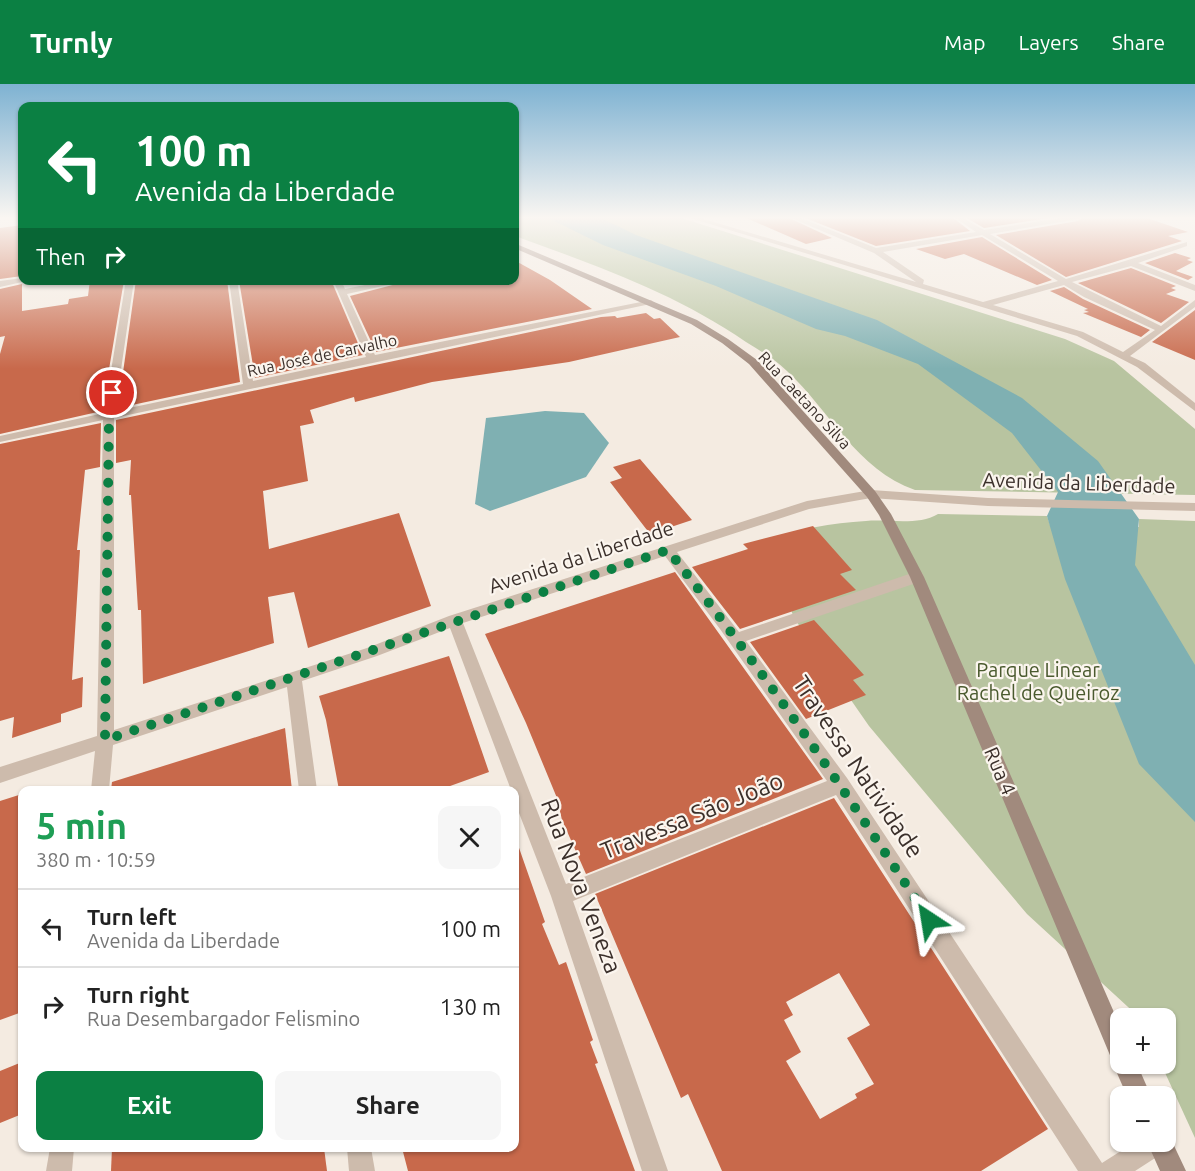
<!DOCTYPE html>
<html lang="en">
<head>
<meta charset="utf-8">
<style>
	body { margin:0; font-family:Ubuntu,sans-serif; background:#f6f6f6; color:#222; height:100vh; display:flex; flex-direction:column; font-size:22px; white-space:nowrap }
	* { box-sizing:border-box; margin:0 }
	p { font-size:20px; color:#767676 }
	.icon { flex:none; width:33px; height:33px; fill:none; stroke:currentColor; stroke-width:2; stroke-linecap:round; stroke-linejoin:round }
	.map { position:relative; flex:1; overflow:hidden }
	.side { position:absolute; left:18px; top:702px; width:501px; height:366px; display:flex; flex-direction:column; background:#fff; border-radius:12px; box-shadow:0 2px 4px #0004 }
	.side>* { flex:none }
	.guide { position:absolute; left:18px; top:18px; width:501px; height:183px; border-radius:12px; box-shadow:0 2px 4px #0004; background:#0b8043; color:#fff; overflow:hidden }
	.tools { position:absolute; left:1110px; top:924px; display:grid; gap:12px }
	.tools a { display:grid; place-items:center; width:66px; height:66px; border-radius:12px; background:#fff; box-shadow:0 2px 4px #0004; font-size:30px }
	.pin { position:absolute; display:grid; place-items:center; width:51px; height:51px; color:#fff; margin:-26px; border:3px solid #fff; border-radius:50%; box-shadow:0 2px 6px #0007 }
	.me { position:absolute; width:66px; margin:-33px; rotate:327deg; stroke-linejoin:round; filter:drop-shadow(0 0 4px #0008) }
	.turn { display:flex; align-items:center; gap:21px; height:126px; padding:0 18px; font-size:27px }
	.turn .icon { width:78px; height:78px; stroke-width:2.5 }
	.turn b { display:block; font-size:42px; line-height:51px }
	.then { display:flex; align-items:center; height:57px; padding:0 18px; background:#0003; gap:12px; font-size:22px }
	.round { display:grid; place-items:center; flex:none; width:63px; height:63px; border-radius:12px; background:#f6f6f6 }
	.head { display:flex; align-items:center; justify-content:space-between; height:102px; padding:0 18px }
	h1 { font-size:36px; font-weight:600; line-height:45px; color:#1e9e55 }
	.action { display:flex; gap:12px; margin-top:auto; padding:12px 18px }
	.action a { flex:1; height:69px; border-radius:12px; background:#0b8043; color:#fff; font-size:24px; font-weight:600; line-height:69px; text-align:center }
	.action a+a { background:#f6f6f6; color:#222 }
	ul { padding:0; list-style:none }
	li { display:flex; align-items:center; gap:18px; height:78px; padding:0 18px; border-top:2px solid #e0e0e0 }
	li div { flex:1 }
	li b { display:block; font-size:22px }
	li em { font-style:normal }
	header { display:flex; align-items:center; gap:36px; box-sizing:border-box; height:84px; padding:0 30px; background:#0b8043; color:#fff }
	header strong { font-size:28px }
	nav { display:flex; gap:33px; margin-inline-start:auto; font-size:21px }
	.map>svg:first-child { display:block }
</style>
</head>
<body>
<header>
<strong>Turnly</strong>
<nav><a>Map</a><a>Layers</a><a>Share</a></nav>
</header>
<div class="map">
<svg width="1195" height="1087" viewBox="0 0 1195 1087">
	<rect width="100%" height="100%" fill="#f4ebe1"/>
	<g fill="#b8c4a0">
		<path d="M515 133H678L1065 255 1114 277 1195 345V411L915 406C857 386 830 327 787 287 775 275 760 267 746 258 675 209 595 181 515 152Z"/>
		<path d="M938 430 1047 432 1050 441 1139 443V435L1195 437V1054L1161 980H1166V934H1140L1027 830 869 642 794 534 766 457C797 445 832 439 866 437 889 435 918 442 938 430Z"/>
	</g>
	<g fill="#7fb0b2">
		<path d="M546 133H599L636 151 877 236 1022 314 1098 377 1139 435 1135 481 1195 581V738L1139 680 1065 495 1047 432 1058 408 1012 349 918 280 845 252 816 245 716 202 603 161Z"/>
		<path d="M545 327 584 329 609 359 586 393 490 427 475 420 486 334Z"/>
	</g>
	<g fill="#c8694b" fill-rule="evenodd">
		<path d="M744 133H787L832 154 806 160Z"/>
		<path d="M803 133H952L970 147 876 162Z"/>
		<path d="M965 133H1055L984 144Z"/>
		<path d="M1083 133H1144L1188 148 1168 152 1182 157 1066 193 996 151 1078 137Z"/>
		<path d="M22 141V192L0 195V144Z"/>
		<path d="M982 153 1052 196 1037 201 964 170 945 175 916 165Z"/>
		<path d="M1175 169 1191 174 1187 176 1193 178 1176 187 1193 193 1188 196 1145 179Z"/>
		<path d="M514 176 550 196 592 225 376 268 350 212 412 196H514Z"/>
		<path d="M1131 184 1176 202 1171 204 1176 206 1166 210 1189 218 1161 239 1078 199Z"/>
		<path d="M90 196H124L102 327 0 350V270L5 252 0 253V205L22 200V227L68 220 69 215 88 212Z"/>
		<path d="M136 196H227L240 298 118 324Z"/>
		<path d="M239 196H331L363 271 255 294Z"/>
		<path d="M1064 203 1083 215 1150 246 1141 253 1083 229 1089 228 1084 226 1088 225 1050 207Z"/>
		<path d="M1195 226V276L1152 258Z"/>
		<path d="M646 229 654 235 660 234 680 253 569 278 432 298 355 318 354 313 310 326 314 339 300 342 308 397 263 407 269 465 399 429 431 522 308 564 294 508 268 513 274 559 143 600 141 526H138L131 411H129L131 376 116 379V336L601 233 615 232 617 234Z"/>
		<path d="M101 339 100 383 85 386 77 466H80L72 596 83 593 82 623 61 630V638L12 654 14 633 0 637V360Z"/>
		<path d="M640 375 692 436 650 450 610 398 622 394 613 383Z"/>
		<path d="M813 442 852 486 840 490 856 506 740 545 692 483 748 465 743 460Z"/>
		<path d="M675 488 823 695 586 790 562 736 557 714 526 639 485 550Z"/>
		<path d="M814 536 864 591 853 596 866 611 806 635 750 558Z"/>
		<path d="M449 572 489 688 439 706H339L326 636 319 612Z"/>
		<path d="M285 644 292 706H111L112 698Z"/>
		<path d="M22 710V928L0 936V717Z"/>
		<path d="M834 714 1048 1045 981 1087H722L688 1010 681 1014 595 810ZM839 889 870 941 847 954 874 1000 855 1010 857 1014 820 1035 786 977 801 968 784 936 793 931 786 918Z"/>
		<path d="M518 761 545 838 542 840 559 881 566 878 593 956 590 958 598 979 595 980 635 1087H408L402 1064H514V762Z"/>
		<path d="M22 978V1030L0 1039V987Z"/>
		<path d="M112 1064H324L327 1087H111Z"/>
	</g>
	<g fill="none" stroke-linecap="round" stroke-linejoin="round">
		<g fill="#cdbbac" fill-rule="evenodd">
			<path d="M687 133H697L916 198 874 169 789 133H798L876 164 976 148 954 133H961L984 146 1067 133H1081L1078 135 990 150 1066 195 1187 158V162L1138 179 1195 201V207L1131 182 1072 198 1161 242 1195 216V223L1130 272 1145 279 1195 319V327L1137 283 1077 252ZM982 151 1058 197 983 218 923 200 924 196 883 168ZM1064 201 1084 213 1155 246 1123 268 1083 248 993 221Z"/>
			<path d="M22 194V196H31L0 203V197Z"/>
			<path d="M126 196H134L115 327 243 300 229 196H237L253 297 366 273 333 196H341L345 205 390 196H410L347 210 375 271 651 216 655 219 114 334V646L367 564 449 532 807 417 871 406 988 414 1195 419V427L988 422 871 414 809 425 677 468 739 548 912 489H922L924 493 922 497 746 557 847 694 1102 1079 1135 1058H1166V1049L1169 1058 1166 1067 1135 1087H1078L836 711 573 817 668 1087H642L551 812 514 716V706H511L450 544 377 572 302 597 317 706H299L287 603 113 661 109 706H91L95 667 0 699V683L97 652 103 336 0 358V352L104 329ZM665 472 720 545 827 697 566 800 463 539Z"/>
			<path d="M50 1064H74L72 1087H46Z"/>
			<path d="M347 1064H371L375 1087H349Z"/>
		</g>
		<g fill="#a18a7d" fill-rule="evenodd">
			<path d="M514 159 697 236 728 255 757 276 875 407 891 430 924 493 1120 942V980H1137L1151 1012H1127L1113 980 1114 977 1112 976 910 493 879 431 867 413 749 280 722 259 691 240 514 164Z"/>
			<path d="M1166 1048 1168 1049 1186 1087H1160L1147 1058H1166Z"/>
		</g>
	</g>
	<linearGradient id="sky" x2="0" y2="1"><stop stop-color="#7eb2d2"/><stop offset="0.47" stop-color="#faf6f2"/><stop offset="1" stop-color="#faf6f2" stop-opacity="0"/></linearGradient>
	<rect width="1195" height="285" fill="url(#sky)"/>
	<g fill="none" stroke-linecap="round" stroke-linejoin="round">
		<path stroke="#0b8043" stroke-width="10" stroke-dasharray="0 18" d="M112 309 109 332 105 656C293 594 480 529 668 466 762 585 847 709 929 836"/>
	</g>
	<g text-anchor="middle" stroke-width="4.5" stroke-linejoin="round" paint-order="stroke">
		<g font-size="16" fill="#3b302b" stroke="#fbf5ee">
			<text transform="translate(322 271) rotate(-12)" y="6">Rua José de Carvalho</text>
			<text transform="translate(805 316) rotate(47)" y="6">Rua Caetano Silva</text>
		</g>
		<g font-size="20" fill="#3b302b" stroke="#fbf5ee">
			<text transform="translate(1079 399) rotate(2)" y="7">Avenida da Liberdade</text>
			<text transform="translate(581 473) rotate(-18)" y="7">Avenida da Liberdade</text>
			<text transform="translate(1000 687) rotate(67)" y="7">Rua 4</text>
		</g>
		<g font-size="20" fill="#4a5a2e" stroke="#fbf5ee">
			<text x="1038" y="593">Parque Linear<tspan x="1038" dy="23">Rachel de Queiroz</tspan></text>
		</g>
		<g font-size="24" fill="#3b302b" stroke="#fbf5ee">
			<text transform="translate(858 683) rotate(56)" y="8">Travessa Natividade</text>
			<text transform="translate(692 732) rotate(-22)" y="8">Travessa São João</text>
			<text transform="translate(581 802) rotate(69)" y="8">Rua Nova Veneza</text>
		</g>
	</g>
</svg>
<div class="tools">
<a>+</a>
<a>−</a>
</div>
<div class="pin" style="left:112px;top:309px;background:#d93025"><svg class="icon" aria-label="arrive" viewBox="0 0 24 24"><path d="M6 21V4h12l-3 4 3 4H6"/></svg></div>
<svg class="me" style="left:929px;top:836px" viewBox="-20 -20 40 40"><path d="M0-17L14 15 0 8-14 15z" fill="#0b8043" stroke="#fff" stroke-width="4"/></svg>
<div class="guide">
<div class="turn"><svg class="icon" aria-label="left" viewBox="0 0 24 24"><path d="M17 20v-9H6M10 6l-5 5 5 5"/></svg><div><b>100 m</b>Avenida da Liberdade</div></div>
<div class="then">Then<svg class="icon" aria-label="right" viewBox="0 0 24 24"><path d="M7 20v-9h11M14 6l5 5-5 5"/></svg></div>
</div>
<section class="side">
<div class="head"><div><h1>5 min</h1><p>380 m · 10:59</p></div><a class="round"><svg class="icon" aria-label="close" viewBox="0 0 24 24"><path d="M6 6l12 12M18 6L6 18"/></svg></a></div>
<ul>
<li><svg class="icon" aria-label="left" viewBox="0 0 24 24"><path d="M17 20v-9H6M10 6l-5 5 5 5"/></svg><div><b>Turn left</b><p>Avenida da Liberdade</p></div><em>100 m</em></li>
<li><svg class="icon" aria-label="right" viewBox="0 0 24 24"><path d="M7 20v-9h11M14 6l5 5-5 5"/></svg><div><b>Turn right</b><p>Rua Desembargador Felismino</p></div><em>130 m</em></li>
</ul>
<div class="action"><a>Exit</a><a>Share</a></div>
</section>
</div>
</body>
</html>
